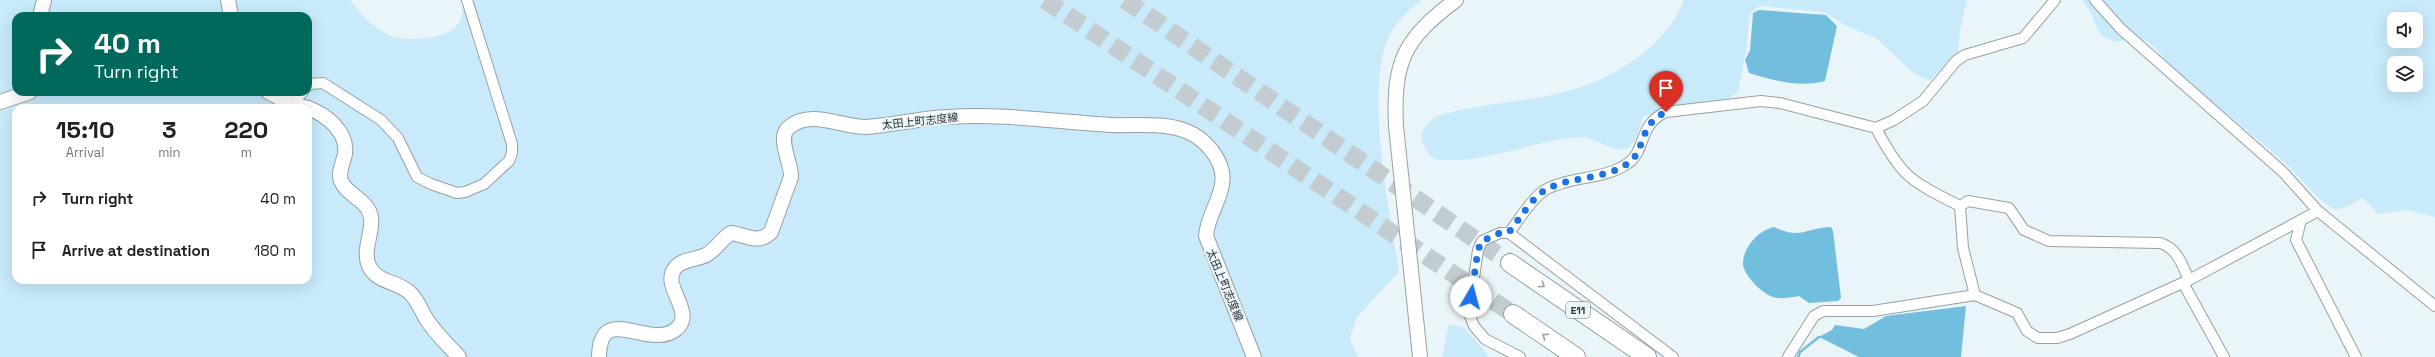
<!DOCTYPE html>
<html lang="en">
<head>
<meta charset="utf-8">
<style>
	body { margin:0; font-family:"Space Grotesk","Noto Sans JP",sans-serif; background:#f2f2f2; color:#202124; height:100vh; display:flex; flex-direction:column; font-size:15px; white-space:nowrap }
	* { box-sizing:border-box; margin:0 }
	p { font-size:13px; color:#757577 }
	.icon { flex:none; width:22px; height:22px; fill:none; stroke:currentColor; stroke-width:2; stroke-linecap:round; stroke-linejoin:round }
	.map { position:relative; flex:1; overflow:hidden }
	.panel { position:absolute; left:12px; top:104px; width:300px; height:180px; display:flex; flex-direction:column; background:#fff; border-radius:12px; box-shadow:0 4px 16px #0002 }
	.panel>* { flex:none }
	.banner { position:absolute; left:12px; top:12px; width:300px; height:84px; border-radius:12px; box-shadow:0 4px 16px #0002; background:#00695c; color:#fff; overflow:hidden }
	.tools { position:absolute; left:2387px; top:12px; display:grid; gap:8px }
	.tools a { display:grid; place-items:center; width:36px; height:36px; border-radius:8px; background:#fff; box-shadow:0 4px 16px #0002; font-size:20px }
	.pin { position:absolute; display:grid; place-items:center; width:34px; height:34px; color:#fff; margin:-41px -17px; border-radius:50% 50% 50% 0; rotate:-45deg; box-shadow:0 0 4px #0007 }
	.pin .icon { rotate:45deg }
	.me { position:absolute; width:44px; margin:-22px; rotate:8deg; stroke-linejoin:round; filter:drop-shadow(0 0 3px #0008) }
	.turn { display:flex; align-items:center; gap:14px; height:84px; padding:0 16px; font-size:18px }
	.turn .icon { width:52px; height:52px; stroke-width:2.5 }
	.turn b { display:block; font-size:28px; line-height:34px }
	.eta { display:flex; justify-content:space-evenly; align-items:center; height:68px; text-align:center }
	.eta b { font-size:24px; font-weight:700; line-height:28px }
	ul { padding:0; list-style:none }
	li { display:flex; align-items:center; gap:12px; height:52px; padding:0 16px }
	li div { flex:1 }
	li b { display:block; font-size:15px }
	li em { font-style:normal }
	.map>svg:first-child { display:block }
</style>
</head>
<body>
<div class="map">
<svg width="2435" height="357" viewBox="0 0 2435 357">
	<rect width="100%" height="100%" fill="#eaf5fa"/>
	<g fill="#c8eafb" fill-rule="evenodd">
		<path d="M0 0H350C361 14 375 30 391 36 409 42 450 40 460 21 463 15 463 7 462 0H1422C1409 10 1396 21 1389 36 1364 90 1390 212 1399 272L1357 317 1350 339 1358 357H0ZM16 16H308V92H16ZM16 108H308V280H16Z"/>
		<path d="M1684 0H1967L1960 30 1958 53 1930 80 1914 74 1876 38 1848 27 1824 12 1760 6 1752 11 1749 17 1747 46 1738 92 1725 101 1668 107 1643 117C1639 126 1637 144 1627 148 1613 154 1595 136 1580 137 1532 140 1483 166 1434 159 1418 143 1417 132 1435 117 1481 102 1532 103 1578 88 1621 74 1667 44 1684 0Z"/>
		<path d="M2082 0H2435V217L2408 210 2378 214 2363 198C2353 201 2342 213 2332 208 2322 203 2296 174 2286 164 2252 133 2215 106 2181 76 2169 66 2159 50 2147 41 2134 33 2119 47 2106 38 2093 29 2093 11 2082 0ZM2394 19H2416V41H2394ZM2394 63H2416V85H2394Z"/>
		<path d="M1449 324 1464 327 1489 357H1442Z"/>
	</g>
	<g fill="#72bedf">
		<path d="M1759 10 1826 15 1837 26 1825 81C1800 88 1772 80 1749 73L1745 60 1750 50 1753 13Z"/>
		<path d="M1774 227C1802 240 1804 228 1831 227L1833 231 1841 298 1838 301 1809 303 1799 296C1792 297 1784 299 1777 298 1765 297 1745 277 1743 265 1742 248 1759 230 1774 227Z"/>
		<path d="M1966 306 1961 357H1859L1819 337 1832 330 1835 325 1864 329 1886 316Z"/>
	</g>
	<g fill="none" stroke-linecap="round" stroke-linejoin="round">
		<path stroke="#72bedf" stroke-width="2.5" d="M1798 357 1800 352 1819 337"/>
		<g stroke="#c3cdd1" stroke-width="18" stroke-dasharray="18 9" stroke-linecap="butt">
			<path d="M1045 0 1513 314"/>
			<path d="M1125 0 1510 263"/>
		</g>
		<g stroke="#96a0a5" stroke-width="12">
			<g id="street">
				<path d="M2095 0 2121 29 2283 172 2318 211 2435 306"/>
				<path d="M308 86 310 84 323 83 381 120 398 138 417 177 431 184 457 193 465 192 484 184 509 161 512 153V144L467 0"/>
				<path d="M291 104 303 92"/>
				<path d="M1876 128C1902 178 1911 181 1960 206L1963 248 1975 295"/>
				<path d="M1960 206 1968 201 2009 208 2024 230 2049 241 2160 243C2177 248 2182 264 2189 280"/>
				<path d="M2301 220 2296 240 2356 357"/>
				<path d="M1509 233C1519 220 1531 199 1545 190 1570 176 1603 180 1627 164 1647 151 1637 125 1666 112L1761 101 1780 103 1876 128 1894 120 1923 101 1956 61 1965 55 2023 38 2055 0"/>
				<path d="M2183 283 2224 357"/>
				<path d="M1520 357 1485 339 1474 326 1469 313 1478 250 1482 241 1500 233H1509L1673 357"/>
				<path d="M1788 357 1814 316 1823 311H1873L1975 295 2017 313 2027 331 2038 338H2057L2070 334 2189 280 2318 211"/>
			</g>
		</g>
		<g stroke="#96a0a5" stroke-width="16">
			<g id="secondary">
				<path d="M228 0 231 16"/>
				<path d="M40 16 44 0"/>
				<path d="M268 92 291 104 308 108"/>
				<path d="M0 102 30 92"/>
				<path d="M308 108C327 115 348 132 345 154 343 163 338 172 341 181 347 196 369 200 371 218 373 234 362 250 369 266 377 283 397 281 409 292 418 300 421 311 427 320 436 334 448 345 459 357"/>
				<path d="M599 357C600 301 648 350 675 330 698 313 660 287 675 268 682 259 696 260 706 255 716 250 721 239 731 233 747 235 758 245 771 232L791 177C792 164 777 139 788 128 811 108 842 128 867 127 894 125 921 118 948 117 1002 113 1058 122 1111 125 1136 126 1163 122 1186 131 1196 135 1206 143 1212 151 1238 184 1208 206 1206 236L1254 357"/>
				<path d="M1420 357 1396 126C1393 61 1404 39 1456 0"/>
			</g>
		</g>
		<g stroke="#96a0a5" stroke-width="20">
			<g id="highway">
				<path d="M1510 263 1647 357"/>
				<path d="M1513 314 1576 357"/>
			</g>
		</g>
		<use href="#street" stroke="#fff" stroke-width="10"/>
		<use href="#secondary" stroke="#fff" stroke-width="14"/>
		<use href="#highway" stroke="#fff" stroke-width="18"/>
	</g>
	<defs><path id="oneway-chevron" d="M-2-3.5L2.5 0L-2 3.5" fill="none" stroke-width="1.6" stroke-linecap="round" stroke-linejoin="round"/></defs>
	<g stroke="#9fa0a1">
		<use href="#oneway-chevron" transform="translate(1542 285) rotate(34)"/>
		<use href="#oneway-chevron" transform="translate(1545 336) rotate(-146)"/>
	</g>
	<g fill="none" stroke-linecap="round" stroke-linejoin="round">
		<path stroke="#1a73e8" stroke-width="7" stroke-dasharray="0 12.6" d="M1471 297 1478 250 1482 241 1500 233 1509 232C1519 220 1531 199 1545 190 1570 176 1603 180 1627 164 1647 151 1637 125 1666 112"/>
	</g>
	<g text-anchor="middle" stroke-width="4" stroke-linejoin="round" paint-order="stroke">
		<rect fill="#eaf5fa" stroke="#63696c" stroke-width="1" x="1566" y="302" width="24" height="16" rx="3"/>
		<g font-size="10" font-weight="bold" fill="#292d2f">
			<text x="1578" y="314">E11</text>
		</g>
		<g font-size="11" fill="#292d2f" stroke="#eaf5fa">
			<text transform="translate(920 121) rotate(-6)" y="4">太田上町志度線</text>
			<text transform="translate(1225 285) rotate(67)" y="4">太田上町志度線</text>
		</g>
	</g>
</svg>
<div class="tools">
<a><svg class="icon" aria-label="sound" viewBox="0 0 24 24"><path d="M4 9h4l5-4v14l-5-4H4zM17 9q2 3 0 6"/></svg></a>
<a><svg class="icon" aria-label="layers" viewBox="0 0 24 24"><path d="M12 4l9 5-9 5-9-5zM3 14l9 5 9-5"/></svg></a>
</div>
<div class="pin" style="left:1666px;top:112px;background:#d93025"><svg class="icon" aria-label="arrive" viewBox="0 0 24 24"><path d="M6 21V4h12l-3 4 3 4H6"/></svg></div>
<svg class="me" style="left:1471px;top:297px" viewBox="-20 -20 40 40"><circle r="19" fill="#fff"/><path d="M0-13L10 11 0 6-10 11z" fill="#1a73e8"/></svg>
<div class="banner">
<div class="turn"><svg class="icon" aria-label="right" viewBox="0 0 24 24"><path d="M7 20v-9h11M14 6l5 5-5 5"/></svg><div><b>40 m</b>Turn right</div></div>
</div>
<section class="panel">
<div class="eta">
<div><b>15:10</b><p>Arrival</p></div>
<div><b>3</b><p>min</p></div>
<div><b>220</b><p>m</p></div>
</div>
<ul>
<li><svg class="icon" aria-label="right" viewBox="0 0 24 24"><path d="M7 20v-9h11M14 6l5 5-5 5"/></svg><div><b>Turn right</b></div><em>40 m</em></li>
<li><svg class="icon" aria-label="arrive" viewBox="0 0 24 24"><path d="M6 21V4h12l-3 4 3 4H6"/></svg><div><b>Arrive at destination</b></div><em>180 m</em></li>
</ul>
</section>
</div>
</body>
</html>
